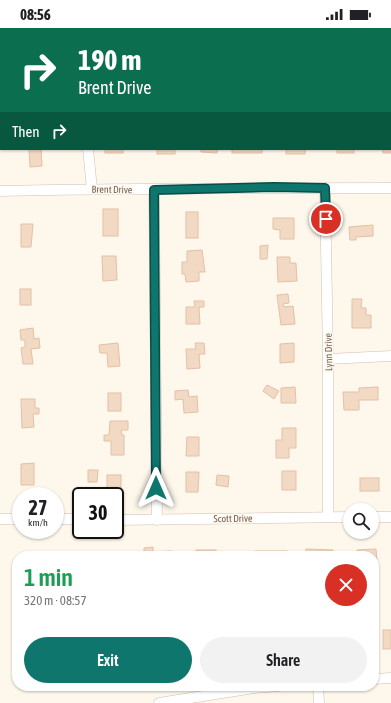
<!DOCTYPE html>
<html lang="en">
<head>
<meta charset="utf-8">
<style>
	body { margin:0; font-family:"Asap Condensed",sans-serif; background:#f2f2f2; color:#202124; height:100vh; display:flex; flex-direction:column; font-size:15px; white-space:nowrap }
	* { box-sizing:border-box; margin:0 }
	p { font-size:13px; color:#757577 }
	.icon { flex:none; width:22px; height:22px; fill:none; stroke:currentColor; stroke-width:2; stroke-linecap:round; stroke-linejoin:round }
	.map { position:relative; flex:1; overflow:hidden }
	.side { position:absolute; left:12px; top:523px; width:367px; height:140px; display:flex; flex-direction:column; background:#fff; border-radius:16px; box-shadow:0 1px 3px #0004 }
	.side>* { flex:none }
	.guide { position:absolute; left:0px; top:0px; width:391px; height:122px; box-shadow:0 1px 3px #0004; background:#0b6e4f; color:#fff; overflow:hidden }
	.fabs { position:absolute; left:343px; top:475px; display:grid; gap:8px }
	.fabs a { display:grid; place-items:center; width:36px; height:36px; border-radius:50%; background:#fff; box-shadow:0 1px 3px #0004; font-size:20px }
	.speed { position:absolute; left:12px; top:459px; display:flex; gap:8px; font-size:20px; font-weight:700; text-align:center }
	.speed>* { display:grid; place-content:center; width:52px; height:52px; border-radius:50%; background:#fff; box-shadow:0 1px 3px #0004; line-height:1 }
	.speed small { font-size:10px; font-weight:400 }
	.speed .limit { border:2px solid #111; border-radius:6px; background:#fff; color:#111 }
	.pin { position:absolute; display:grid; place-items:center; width:34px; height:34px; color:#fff; margin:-17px; border:2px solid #fff; border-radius:50%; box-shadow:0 1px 4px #0007 }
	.me { position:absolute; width:44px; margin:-22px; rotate:0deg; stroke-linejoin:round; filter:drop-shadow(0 0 3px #0008) }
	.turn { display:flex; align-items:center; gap:14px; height:84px; padding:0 12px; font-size:18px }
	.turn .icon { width:52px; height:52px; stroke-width:2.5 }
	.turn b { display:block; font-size:28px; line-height:34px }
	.then { display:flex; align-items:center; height:38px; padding:0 12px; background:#0003; gap:8px; font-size:15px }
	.round { display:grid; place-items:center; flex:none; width:42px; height:42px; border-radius:21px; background:#f2f2f2 }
	.head { display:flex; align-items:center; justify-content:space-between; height:68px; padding:0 12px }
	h1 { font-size:24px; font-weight:600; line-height:30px; color:#1e9e55 }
	.button { display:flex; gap:8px; margin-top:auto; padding:8px 12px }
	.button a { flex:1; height:46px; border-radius:24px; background:#0f766e; color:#fff; font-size:16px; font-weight:600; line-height:46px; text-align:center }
	.button a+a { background:#f2f2f2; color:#202124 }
	.status { display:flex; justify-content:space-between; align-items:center; height:28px; padding:0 20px; background:#fff; direction:ltr }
	.status svg { height:11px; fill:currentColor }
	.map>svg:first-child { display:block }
</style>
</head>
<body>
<div class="status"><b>08:56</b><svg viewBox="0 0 49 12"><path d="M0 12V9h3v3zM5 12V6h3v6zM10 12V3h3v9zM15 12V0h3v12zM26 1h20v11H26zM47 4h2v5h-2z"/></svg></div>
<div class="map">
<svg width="391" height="675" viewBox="0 0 391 675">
	<rect width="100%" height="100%" fill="#fdf7ec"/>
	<path fill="#d6ebca" d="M0 0 8 1H1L0 69Z"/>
	<g fill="#f2d9c4" stroke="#e5c0a4">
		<path d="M20 0H37L20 1Z"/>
		<rect x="390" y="27" width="1" height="20"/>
		<path d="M390 112 391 125H383V121H390Z"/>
		<path d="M29 121H41L42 138 30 139Z"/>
		<rect x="105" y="121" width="18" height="4"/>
		<rect x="157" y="121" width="18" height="5"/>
		<path d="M201 121H217V125L201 124Z"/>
		<rect x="232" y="121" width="30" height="4"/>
		<rect x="286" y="121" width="19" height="5"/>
		<rect x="337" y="121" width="17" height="4"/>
		<rect x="103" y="181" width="15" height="27"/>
		<rect x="186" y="184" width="12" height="26"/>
		<path d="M273 190H294V211H280V202L273 201Z"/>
		<path d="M21 196H33L31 219H21Z"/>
		<path d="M373 197V208L356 209V212H350L349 199Z"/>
		<path d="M268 217 267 231H260V218Z"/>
		<path d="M202 222 205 244H199V253L186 254 185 246H182V234H187V223Z"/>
		<path d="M102 228H116L117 252 103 253Z"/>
		<path d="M277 229H290V235H296L297 253 278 254Z"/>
		<rect x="20" y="261" width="11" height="16"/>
		<path d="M288 266 289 275 283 276 284 279 293 278 295 296 281 297 277 267Z"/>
		<path d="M352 271H362L361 280H366V287H371V300H352Z"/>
		<path d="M194 273H204V279H199L200 296H186V279H195Z"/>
		<path d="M33 300 34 311 39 310 40 320 31 321 33 336H23L21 320 25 319V312H21L20 302Z"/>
		<path d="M118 315 120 338 108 339 107 325H100L99 317Z"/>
		<path d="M195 315H204L205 326H199L200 340 187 341 186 321H196Z"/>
		<path d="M294 315V334L280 335V316Z"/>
		<path d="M267 357 279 363 274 371 263 363Z"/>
		<path d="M295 359 296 375H281V360Z"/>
		<path d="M378 359V372H359V382H344L343 364H359V360Z"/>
		<path d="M188 362 189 369 197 368 198 384 184 385 183 371 175 372V363Z"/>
		<rect x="108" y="365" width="13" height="18"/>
		<path d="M21 371H35V380H39V386H33L34 399 22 400Z"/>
		<path d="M110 393H128V402H121L122 407H124V427H111V413H104V407H109Z"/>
		<path d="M282 400H296V420H289V430H276V412H282Z"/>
		<path d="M187 409H199V428H186Z"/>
		<path d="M34 435V457H21V436Z"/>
		<path d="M88 442H98L97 454H88Z"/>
		<rect x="282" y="443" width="14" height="19"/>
		<path d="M186 444H199L198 464H186Z"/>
		<rect x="107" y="447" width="14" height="17"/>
		<path d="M217 447 229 448 228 459 216 457Z"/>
		<rect x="360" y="450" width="19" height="13"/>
		<path d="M153 519V524L171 523V528H144V520Z"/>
		<path d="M306 521 333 522V528H306Z"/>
		<path d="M376 521 377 534H374V528H358L357 522Z"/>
		<rect x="196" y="522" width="20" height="6"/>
		<path d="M255 523H287V528H254Z"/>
		<rect x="383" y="602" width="8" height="19"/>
	</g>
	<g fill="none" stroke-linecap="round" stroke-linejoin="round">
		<g stroke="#d0c0b0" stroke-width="11">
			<g id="street">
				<path d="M84 1V0"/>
				<path d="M88 121 92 161"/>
				<path d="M325 160 328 331V488"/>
				<path d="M154 162 157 492"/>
				<path d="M0 163C130 160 261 160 391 160"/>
				<path d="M328 331 391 328"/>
				<path d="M372 489H391"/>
				<path d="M0 491H21"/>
				<path d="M55 491H81"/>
				<path d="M115 492 350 489"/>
				<path d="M374 651 391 650"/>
				<path d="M318 658 319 675"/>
				<path d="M159 675 254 660 279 658"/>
			</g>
		</g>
		<use href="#street" stroke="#fff" stroke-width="10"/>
	</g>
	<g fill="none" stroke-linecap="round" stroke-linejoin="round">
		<g stroke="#0a4d48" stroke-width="10">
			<path id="route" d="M156 460 154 162 274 159 325 160 326 191"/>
		</g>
		<use href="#route" stroke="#0f766e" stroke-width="7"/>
	</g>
	<g text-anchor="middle" stroke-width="3" stroke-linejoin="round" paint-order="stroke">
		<g font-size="10" fill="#795f4e" stroke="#fffbf3">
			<text transform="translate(112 161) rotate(1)" y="4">Brent Drive</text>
			<text transform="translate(328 324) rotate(-91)" y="4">Lynn Drive</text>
			<text transform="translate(233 490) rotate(-1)" y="4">Scott Drive</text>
		</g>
	</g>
</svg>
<div class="fabs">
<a><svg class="icon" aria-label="search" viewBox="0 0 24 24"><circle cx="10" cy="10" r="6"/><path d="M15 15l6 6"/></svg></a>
</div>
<div class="speed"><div>27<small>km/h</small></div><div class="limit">30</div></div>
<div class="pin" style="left:326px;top:191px;background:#d93025"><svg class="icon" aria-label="arrive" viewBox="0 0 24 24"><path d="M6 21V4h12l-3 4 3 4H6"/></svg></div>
<svg class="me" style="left:156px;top:460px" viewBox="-20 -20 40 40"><path d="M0-17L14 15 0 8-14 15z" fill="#0f766e" stroke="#fff" stroke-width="4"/></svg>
<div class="guide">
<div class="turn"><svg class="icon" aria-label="right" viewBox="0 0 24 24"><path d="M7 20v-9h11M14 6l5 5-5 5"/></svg><div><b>190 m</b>Brent Drive</div></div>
<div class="then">Then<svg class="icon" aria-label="right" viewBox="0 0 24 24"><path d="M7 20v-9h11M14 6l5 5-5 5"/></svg></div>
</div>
<section class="side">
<div class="head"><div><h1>1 min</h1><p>320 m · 08:57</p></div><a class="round" style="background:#d93025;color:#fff"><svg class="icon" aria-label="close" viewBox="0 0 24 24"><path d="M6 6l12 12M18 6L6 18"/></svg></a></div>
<div class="button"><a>Exit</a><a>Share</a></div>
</section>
</div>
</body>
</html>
